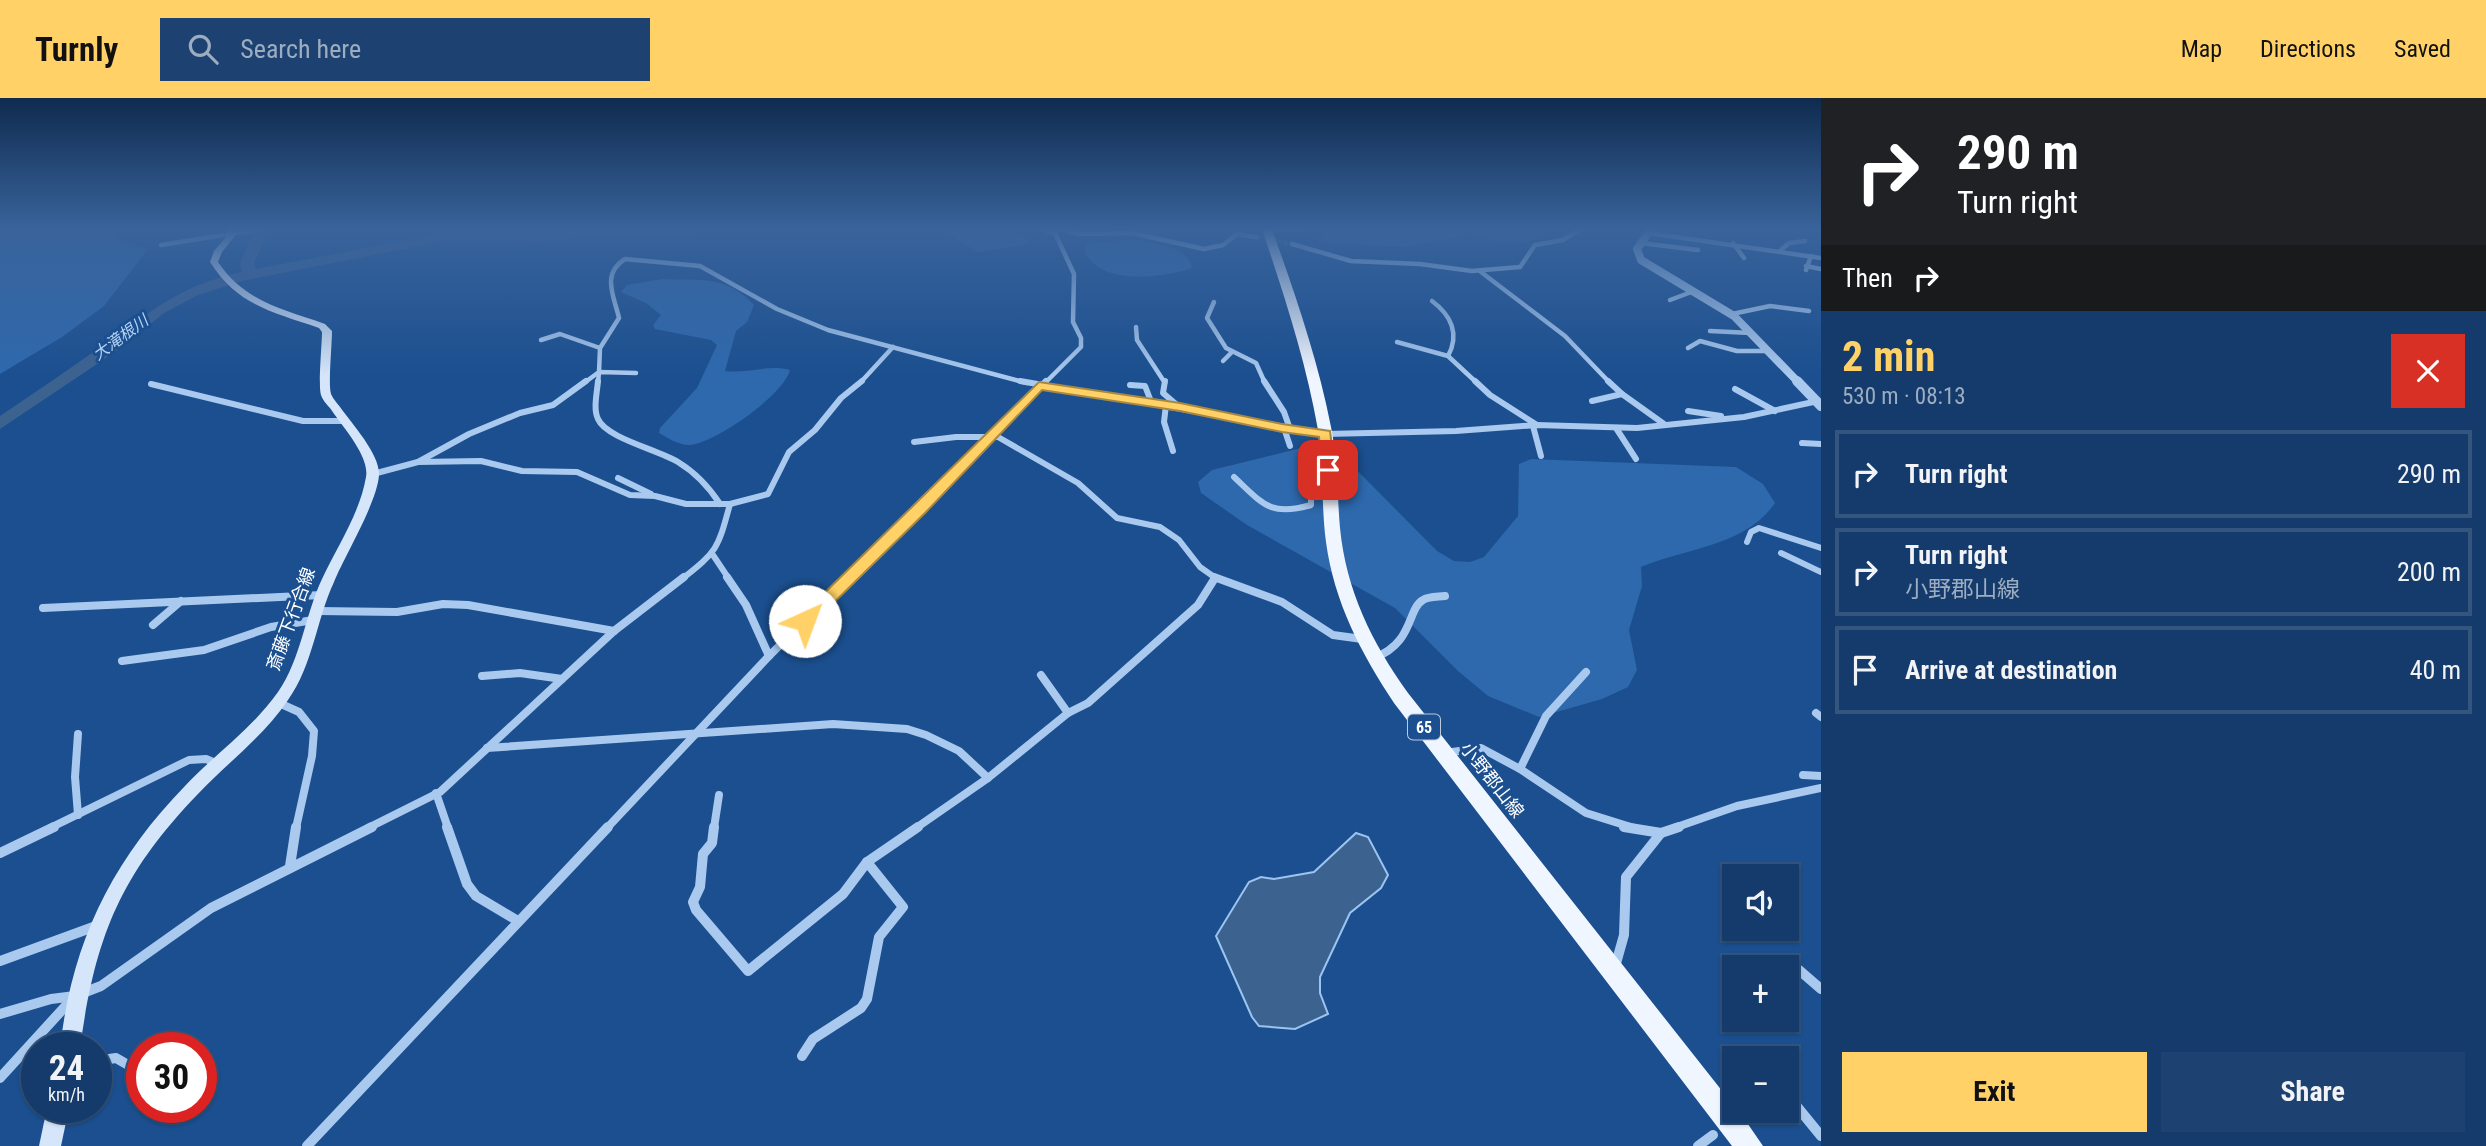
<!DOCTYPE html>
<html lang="en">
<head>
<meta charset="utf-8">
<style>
	body { margin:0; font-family:"Roboto Condensed","Noto Sans JP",sans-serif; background:#1d4271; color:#f1f3f6; height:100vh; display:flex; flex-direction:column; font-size:26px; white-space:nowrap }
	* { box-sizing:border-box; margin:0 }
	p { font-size:23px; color:#9dadc1 }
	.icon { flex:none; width:38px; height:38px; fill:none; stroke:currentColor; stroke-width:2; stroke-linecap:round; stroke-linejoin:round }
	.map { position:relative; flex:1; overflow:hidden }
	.sheet { display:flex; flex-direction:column; background:#143b6b; width:665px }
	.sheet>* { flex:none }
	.guide { background:#202124; color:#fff; overflow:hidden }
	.controls { position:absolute; left:1722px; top:766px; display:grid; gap:14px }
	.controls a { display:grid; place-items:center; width:77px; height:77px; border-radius:0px; background:#143b6b; box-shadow:0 2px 5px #0004,0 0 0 2px #33557e; font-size:35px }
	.speed { position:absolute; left:21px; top:934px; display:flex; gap:14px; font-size:35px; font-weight:700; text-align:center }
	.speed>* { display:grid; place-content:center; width:91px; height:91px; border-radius:50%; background:#143b6b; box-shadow:0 2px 5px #0004,0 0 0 2px #33557e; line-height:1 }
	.speed small { font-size:18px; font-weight:400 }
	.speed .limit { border:10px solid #d22; background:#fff; color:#111 }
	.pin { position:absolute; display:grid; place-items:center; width:60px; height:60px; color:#fff; margin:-30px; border-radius:14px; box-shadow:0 4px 10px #0006 }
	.me { position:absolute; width:77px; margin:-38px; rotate:43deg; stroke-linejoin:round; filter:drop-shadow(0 0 5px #0008) }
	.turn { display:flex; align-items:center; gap:24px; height:147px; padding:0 21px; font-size:32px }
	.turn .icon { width:91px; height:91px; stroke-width:2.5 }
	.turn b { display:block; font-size:49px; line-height:60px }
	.then { display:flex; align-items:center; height:66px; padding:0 21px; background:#0003; gap:14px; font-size:26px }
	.round { display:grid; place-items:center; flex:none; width:74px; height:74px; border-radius:0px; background:#1d4271 }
	.overview { display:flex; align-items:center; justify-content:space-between; height:119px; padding:0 21px }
	h1 { font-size:42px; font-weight:700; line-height:52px; color:#ffd166 }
	.button { display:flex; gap:14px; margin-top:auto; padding:14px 21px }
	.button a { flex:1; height:80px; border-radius:0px; background:#ffd166; color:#111; font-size:28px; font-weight:700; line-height:80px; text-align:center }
	.button a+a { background:#1d4271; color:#f1f3f6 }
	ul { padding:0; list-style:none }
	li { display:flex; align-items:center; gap:21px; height:88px; margin:0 14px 10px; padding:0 7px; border:4px solid #33557e; border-radius:0px }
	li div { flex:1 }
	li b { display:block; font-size:26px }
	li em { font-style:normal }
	header { display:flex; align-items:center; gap:42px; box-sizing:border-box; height:98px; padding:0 35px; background:#ffd166; color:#111 }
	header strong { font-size:33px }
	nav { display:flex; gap:38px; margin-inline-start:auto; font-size:24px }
	.search { width:490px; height:63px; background:#1d4271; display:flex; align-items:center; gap:18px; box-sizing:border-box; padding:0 24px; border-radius:0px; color:#9dadc1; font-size:26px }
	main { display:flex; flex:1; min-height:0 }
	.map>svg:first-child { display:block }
</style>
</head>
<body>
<header>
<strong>Turnly</strong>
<div class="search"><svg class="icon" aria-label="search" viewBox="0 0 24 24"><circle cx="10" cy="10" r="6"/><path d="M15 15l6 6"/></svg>Search here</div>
<nav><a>Map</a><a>Directions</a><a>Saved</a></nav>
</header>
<main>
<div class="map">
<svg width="1821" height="1048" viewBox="0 0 1821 1048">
	<rect width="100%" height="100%" fill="#1b4f8f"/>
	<g fill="#2e69ad">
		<path d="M32 131H114L116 141 148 151 104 208 62 239 0 276V134Z"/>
		<path d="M942 131H1001L1032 142 1024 147 978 154Z"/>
		<path d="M1325 131H1407L1412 134 1460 131 1467 137 1403 149 1323 145 1317 141 1324 137Z"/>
		<path d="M1471 131H1548C1530 152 1492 147 1471 131Z"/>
		<path d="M1140 142C1157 146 1188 149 1192 170 1162 180 1101 188 1085 154L1086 145Z"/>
		<path d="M662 181C701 183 725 176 754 207L747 224 736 233 725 273C748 276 768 266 790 272 784 297 714 346 689 347 678 347 668 340 659 335L660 330 697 290 717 247 711 242 655 231 653 227 661 217 646 205 621 194 627 187Z"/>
		<path d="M1321 345 1333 348 1437 453 1454 463 1470 464 1484 459 1518 418 1519 366 1531 361 1736 369 1763 386 1775 405C1746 448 1686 450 1641 469L1642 488 1629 532 1637 572 1628 589 1602 601 1539 619 1488 598 1458 573 1395 510 1247 427 1201 395 1198 384 1212 372Z"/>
	</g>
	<path fill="#3c6290" stroke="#9cc4f0" stroke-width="2" d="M1356 735 1368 739 1388 777 1381 790 1350 815 1320 879V895L1328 916 1295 931 1259 928 1252 919 1216 838 1249 784 1261 779 1274 781 1314 774Z"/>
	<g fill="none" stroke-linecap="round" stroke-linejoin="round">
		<path fill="#3c6290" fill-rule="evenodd" d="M255 131H269L254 165 256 171 454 133 542 136 588 131H717L710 135 606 137 542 144 454 141 242 183 198 197 164 215 115 254 0 331V318C34 295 68 272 102 248 152 213 180 187 242 174L240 165Z"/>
		<path stroke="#3d69a0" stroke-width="4.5" stroke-dasharray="4.5 2.5" stroke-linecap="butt" d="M1256 139 1292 146"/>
		<path stroke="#3d69a0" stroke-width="10" stroke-dasharray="10 4.5" stroke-linecap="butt" d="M1737 1025 1758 1014"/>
		<g stroke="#a9c9ee" stroke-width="4.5">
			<path d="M1039 131 1055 135"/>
			<path d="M1059 131 1079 136 1132 135 1204 151 1223 147 1237 136 1256 139"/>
			<path d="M1272 131H1305"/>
			<path d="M1648 135 1821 160"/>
			<path d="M1641 145 1698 152"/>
			<path d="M1733 145 1744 160"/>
			<path d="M1292 146 1351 163 1420 166 1472 173 1520 169 1535 147 1563 142 1581 131"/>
			<path d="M161 147 261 131"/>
			<path d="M1781 152 1789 145 1805 143"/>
			<path d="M1806 168 1821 171"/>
			<path d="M1806 172 1811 158"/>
			<path d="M1481 174 1565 238 1610 285"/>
			<path d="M1670 202 1694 193"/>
			<path d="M1432 203C1451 217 1460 236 1448 258"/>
			<path d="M1214 204 1207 220 1226 250 1256 265 1265 285"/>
			<path d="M1732 216 1770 208 1809 213"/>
			<path d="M1136 229 1137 242 1165 285"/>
			<path d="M1710 233 1751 235"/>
			<path d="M541 242 560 236 600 250"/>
			<path d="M1397 244 1448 258 1477 285"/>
			<path d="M1688 250 1700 243 1737 253H1769"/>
			<path d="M1223 263 1232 254"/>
			<path d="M584 285 599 274 600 250 619 220C614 198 601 176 625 161L700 168 777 211 828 232 1027 285"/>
			<path d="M598 285 599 274 636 275"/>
			<path d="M860 285 893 249"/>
			<path d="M1045 285 1081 249V240L1073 224 1074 176 1055 135 1057 131"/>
		</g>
		<g stroke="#a9c9ee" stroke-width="6">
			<path d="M598 283C597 295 593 311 598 321 606 340 659 352 678 364 696 375 709 389 720 406"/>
			<path d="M1020 283 1326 336 1456 333 1537 327 1637 330 1744 319 1818 303"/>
			<path d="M1165 283 1163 295 1177 307"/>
			<path d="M1264 283 1284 314 1290 331"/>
			<path d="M1475 283 1490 297 1537 327"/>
			<path d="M1608 283 1622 296"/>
			<path d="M151 286 303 323H343"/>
			<path d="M1130 287 1145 288 1152 306"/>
			<path d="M1735 291 1775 313"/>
			<path d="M1592 303 1622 296 1664 326"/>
			<path d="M1166 307 1164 324 1173 353"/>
			<path d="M1688 313 1721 318"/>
			<path d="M1533 328 1541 358"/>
			<path d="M1284 330 1290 348"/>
			<path d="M1616 330 1636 361"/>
			<path d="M914 344 956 339H998L1078 385 1117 420 1160 429 1179 442 1200 469 1217 481"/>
			<path d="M1802 345 1821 346"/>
			<path d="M418 364 481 363 522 373 577 374 630 397 655 398 686 406H730L768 396 789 354 815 332 841 300 862 283"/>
			<path d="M373 376 418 364 469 336 520 315 553 307 586 283"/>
			<path d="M1234 379C1263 406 1270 419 1311 407V370L1328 372"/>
			<path d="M618 380 651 396"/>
			<path d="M1747 444 1751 434 1759 430 1821 450"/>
			<path d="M1781 455 1821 474"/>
			<path d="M713 457 729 481"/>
			<path d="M682 481C718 453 718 450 730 406"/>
			<path d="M847 481 1046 283"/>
		</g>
		<g stroke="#a9c9ee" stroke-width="8">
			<path d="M727 479 746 507 769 558"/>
			<path d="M1214 479 1282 504 1333 537 1362 541"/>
			<path d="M43 510 322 497"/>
			<path d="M317 513 397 514 443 506 468 507 614 533"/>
			<path d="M153 527 181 503"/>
			<path d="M1374 560C1414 545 1407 511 1423 502 1429 498 1438 499 1445 498"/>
			<path d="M122 563 204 552 271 529 313 522"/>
			<path d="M1041 577 1068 615"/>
			<path d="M482 578 520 575 562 581"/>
			<path d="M279 605 299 614 314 633 312 658 296 730"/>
			<path d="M1816 615 1821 619"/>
			<path d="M78 636 75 679 78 717"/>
			<path d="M487 650 833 626 907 631 926 637 959 653 988 680"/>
			<path d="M1445 655 1481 650 1520 671 1586 715 1634 730"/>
			<path d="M1520 671 1546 618 1586 574"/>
			<path d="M1803 677 1821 678"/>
			<path d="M436 695 448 730"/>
			<path d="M50 730 189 662 206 661 218 666"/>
			<path d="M368 730 440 694 614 533 684 479"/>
			<path d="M607 730 769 558 849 479"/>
			<path d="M714 730 719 697"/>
			<path d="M916 730 988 680 1068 615 1088 605 1198 507 1215 480"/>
			<path d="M1674 730 1737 708 1821 690"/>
		</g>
		<g stroke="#a9c9ee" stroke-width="10">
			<path d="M447 729 467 786 476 798 518 823"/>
			<path d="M714 729 712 745 703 756 700 789 693 804 696 812 748 873 843 796 867 764 918 729"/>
			<path d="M1624 729 1661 735"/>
			<path d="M0 755 54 729"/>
			<path d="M290 768 296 729"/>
			<path d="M0 863 96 828"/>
			<path d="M1615 869 1624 837 1626 779 1661 735 1679 729"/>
			<path d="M1789 873 1799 872 1821 891"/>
			<path d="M0 916 51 901 75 898 101 888 211 810 372 729"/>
			<path d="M802 958 813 941 861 910 867 901 879 839 903 809 867 764"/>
			<path d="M96 963 116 960 142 975"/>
			<path d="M0 980 72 901"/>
			<path d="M1787 1002 1790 1000 1821 1038"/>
			<path d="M307 1048 608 729"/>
			<path d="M1698 1048 1713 1037"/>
		</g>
		<path stroke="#a9c9ee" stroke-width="8" d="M1651 131 1637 151 1641 162 1734 218 1799 285"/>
		<path stroke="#a9c9ee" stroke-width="10" d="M1797 283 1821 308"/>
		<g fill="#d6e6fa" fill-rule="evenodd">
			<path d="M226 131H234L235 138 222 154 218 164C245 204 283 211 325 226L332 233C332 247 328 286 331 296 333 301 338 306 340 309 352 326 380 356 379 377 377 405 345 457 334 484 316 523 313 567 288 602 263 639 227 665 197 697 119 778 95 841 80 950H60C72 845 111 764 185 688 215 656 252 631 278 594 301 561 305 517 322 481 337 449 360 415 366 379 370 358 341 327 330 310 327 307 322 301 321 297 318 288 322 246 322 234L319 230C273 214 238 208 210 164L214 153 227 138Z"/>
			<path d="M47 1010H69L61 1048H39Z"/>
		</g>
		<path fill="#f0f6ff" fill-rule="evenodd" d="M1262 131H1272C1295 196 1318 262 1331 329 1338 363 1337 396 1340 430 1346 492 1372 545 1408 595L1734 1008V1013H1739L1763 1048H1732L1394 605C1361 555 1334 504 1326 444 1321 407 1324 369 1318 332 1306 263 1284 197 1262 131Z"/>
	</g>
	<linearGradient id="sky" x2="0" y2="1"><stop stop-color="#0f2b4f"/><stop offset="0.47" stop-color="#39639b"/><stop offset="1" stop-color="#39639b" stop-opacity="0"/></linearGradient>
	<rect width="1821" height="278" fill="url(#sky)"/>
	<path fill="#ffd166" stroke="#a68842" stroke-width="2" d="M1039 284 1180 305 1282 326 1330 333 1335 372 1328 376 1322 372 1319 339 1282 334 1180 313 1042 292 926 414 811 527H800V519Z"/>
	<g text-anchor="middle" stroke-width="6" stroke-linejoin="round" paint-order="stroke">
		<g font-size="16" font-style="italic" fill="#b5d3f5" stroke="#1b4f8f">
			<text transform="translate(120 239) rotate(-36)" y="6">大滝根川</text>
		</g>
		<rect fill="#1b4f8f" stroke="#bbcadd" stroke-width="2" x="1408" y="616.5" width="32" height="25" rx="5"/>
		<g font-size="16" font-weight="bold" fill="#fff">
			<text x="1424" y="635">65</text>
		</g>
		<g font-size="18" fill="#fff" stroke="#1b4f8f">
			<text transform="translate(291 521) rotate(-70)" y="6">斎藤下行合線</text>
			<text transform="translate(1492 682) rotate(52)" y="6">小野郡山線</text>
		</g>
	</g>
</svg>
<div class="controls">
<a><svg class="icon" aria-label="sound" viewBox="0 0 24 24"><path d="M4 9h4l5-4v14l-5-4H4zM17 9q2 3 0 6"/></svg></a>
<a>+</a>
<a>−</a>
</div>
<div class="speed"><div>24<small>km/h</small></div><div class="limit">30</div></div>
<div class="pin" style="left:1328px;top:372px;background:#d93025"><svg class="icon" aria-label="arrive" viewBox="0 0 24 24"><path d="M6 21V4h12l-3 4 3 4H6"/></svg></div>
<svg class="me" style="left:805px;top:523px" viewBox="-20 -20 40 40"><circle r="19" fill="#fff"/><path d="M0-13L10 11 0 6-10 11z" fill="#ffd166"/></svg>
</div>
<section class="sheet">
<div class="guide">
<div class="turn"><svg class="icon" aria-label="right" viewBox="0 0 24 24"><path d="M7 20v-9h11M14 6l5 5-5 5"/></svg><div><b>290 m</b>Turn right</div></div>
<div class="then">Then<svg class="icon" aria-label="right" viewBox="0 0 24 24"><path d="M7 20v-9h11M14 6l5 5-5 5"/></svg></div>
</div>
<div class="overview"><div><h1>2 min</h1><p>530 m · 08:13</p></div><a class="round" style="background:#d93025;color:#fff"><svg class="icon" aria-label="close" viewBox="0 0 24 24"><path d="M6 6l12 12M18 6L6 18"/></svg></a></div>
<ul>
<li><svg class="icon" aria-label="right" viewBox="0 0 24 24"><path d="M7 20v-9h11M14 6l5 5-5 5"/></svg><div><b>Turn right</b></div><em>290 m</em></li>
<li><svg class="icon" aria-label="right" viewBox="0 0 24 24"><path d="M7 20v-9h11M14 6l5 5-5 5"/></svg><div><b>Turn right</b><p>小野郡山線</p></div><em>200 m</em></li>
<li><svg class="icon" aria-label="arrive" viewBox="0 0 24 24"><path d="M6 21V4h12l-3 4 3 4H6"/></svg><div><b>Arrive at destination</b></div><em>40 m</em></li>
</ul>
<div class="button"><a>Exit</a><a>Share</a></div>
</section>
</main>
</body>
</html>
